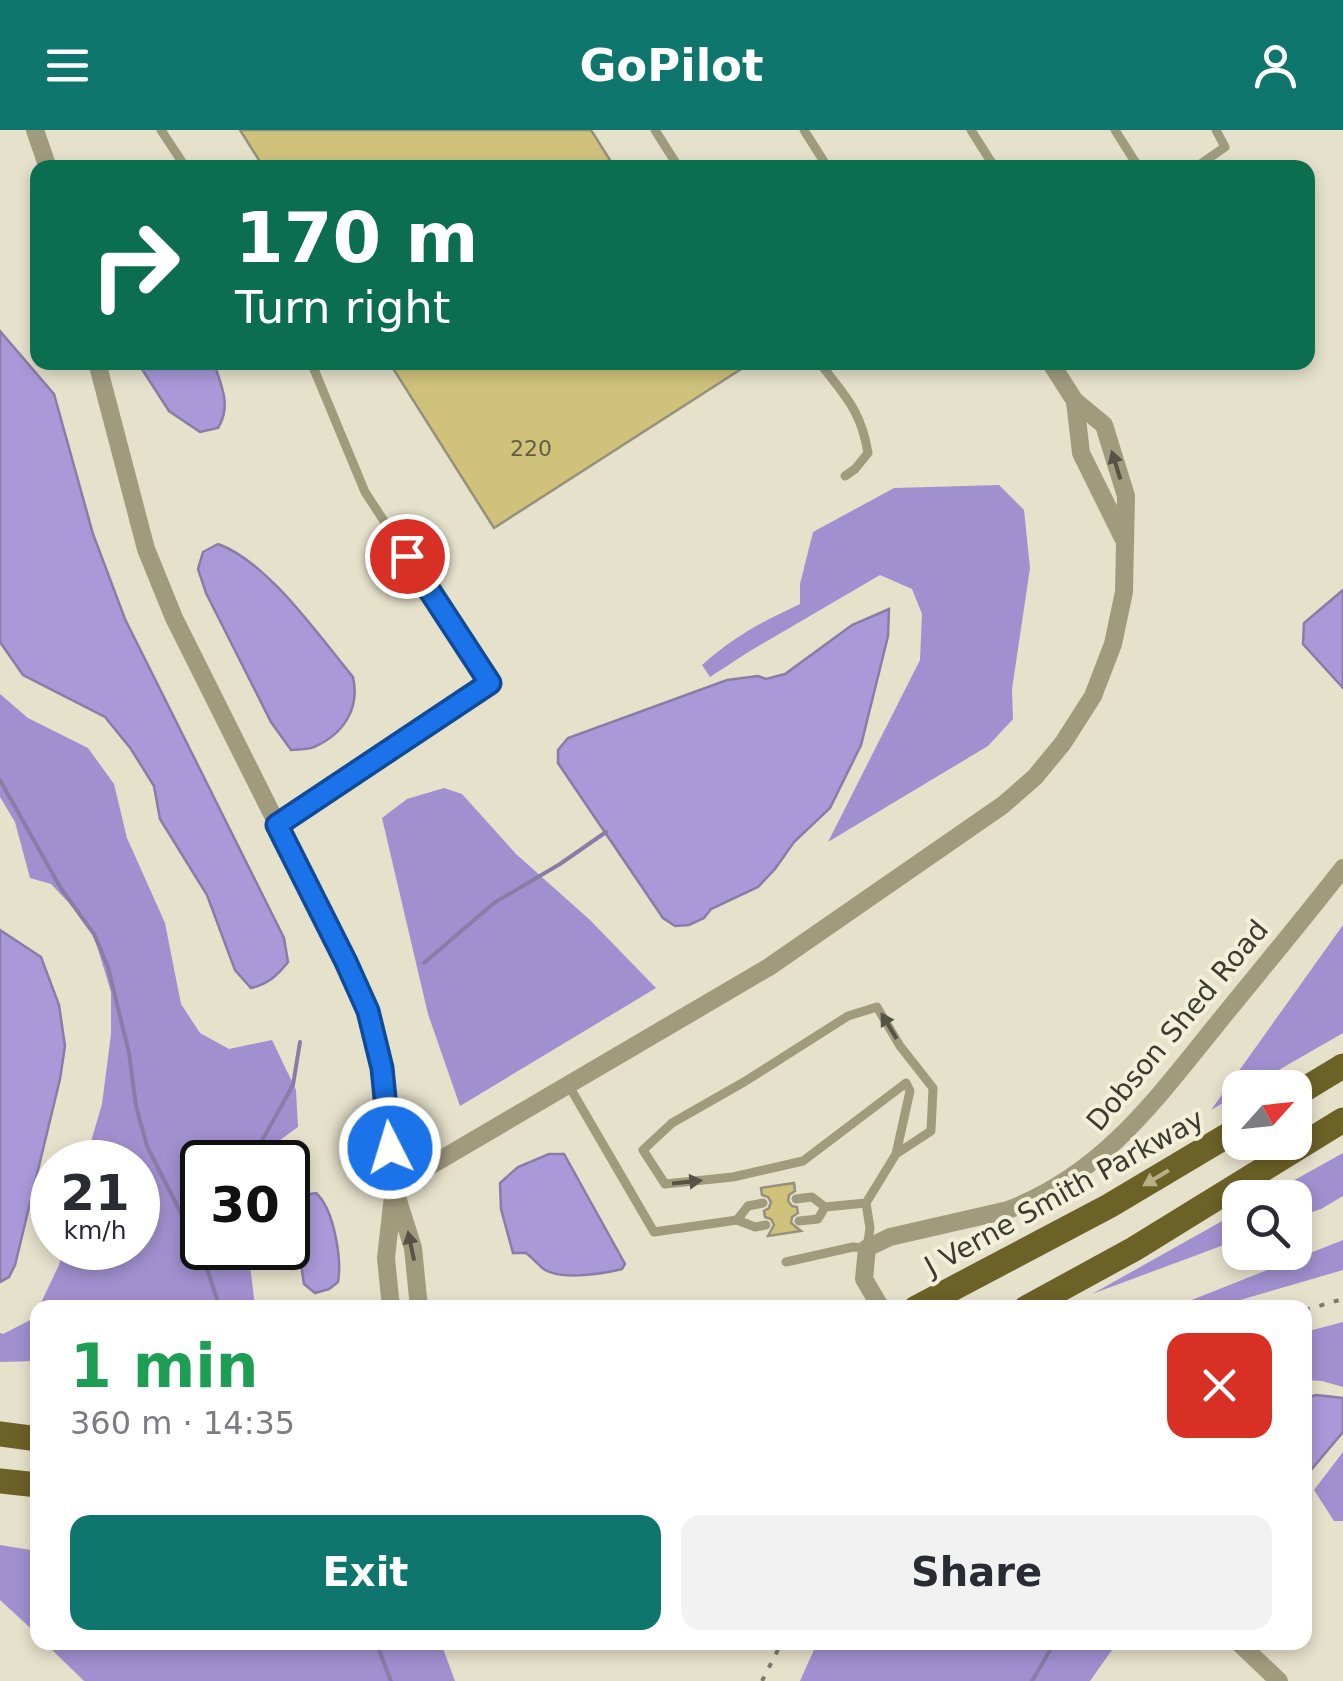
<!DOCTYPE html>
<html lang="en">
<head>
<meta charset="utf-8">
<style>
	body { margin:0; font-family:"DejaVu Sans",sans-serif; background:#f2f2f3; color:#2b2b33; height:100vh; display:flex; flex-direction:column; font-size:38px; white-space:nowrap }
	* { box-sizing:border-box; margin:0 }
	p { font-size:32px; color:#7c7c81 }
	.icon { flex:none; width:55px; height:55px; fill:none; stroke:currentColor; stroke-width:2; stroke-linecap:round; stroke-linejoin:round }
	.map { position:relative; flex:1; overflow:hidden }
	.panel { position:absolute; left:30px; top:1170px; width:1282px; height:350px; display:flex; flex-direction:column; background:#fff; border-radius:20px; box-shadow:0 5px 15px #0003 }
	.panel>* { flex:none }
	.banner { position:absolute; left:30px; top:30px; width:1285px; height:210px; border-radius:20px; box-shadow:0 5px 15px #0003; background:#0b6e4f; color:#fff; overflow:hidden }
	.needle { width:65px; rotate:63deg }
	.buttons { position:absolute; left:1222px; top:940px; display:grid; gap:20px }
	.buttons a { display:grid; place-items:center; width:90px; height:90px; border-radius:20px; background:#fff; box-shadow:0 5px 15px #0003; font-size:50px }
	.speed { position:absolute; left:30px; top:1010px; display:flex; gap:20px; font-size:50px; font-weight:700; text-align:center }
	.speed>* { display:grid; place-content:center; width:130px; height:130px; border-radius:50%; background:#fff; box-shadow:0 5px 15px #0003; line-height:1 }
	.speed small { font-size:25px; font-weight:400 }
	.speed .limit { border:5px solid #111; border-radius:15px; background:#fff; color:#111 }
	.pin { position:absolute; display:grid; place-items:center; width:85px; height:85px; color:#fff; margin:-42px; border:5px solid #fff; border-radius:50%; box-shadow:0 2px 10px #0007 }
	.me { position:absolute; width:110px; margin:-55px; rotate:355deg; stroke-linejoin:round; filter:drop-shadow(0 0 8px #0008) }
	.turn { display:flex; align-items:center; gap:35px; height:210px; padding:0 40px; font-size:45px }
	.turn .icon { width:130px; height:130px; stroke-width:2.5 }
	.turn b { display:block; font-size:70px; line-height:85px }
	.round { display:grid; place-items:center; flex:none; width:105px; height:105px; border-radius:20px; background:#f2f2f3 }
	.head { display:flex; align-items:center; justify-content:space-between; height:170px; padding:0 40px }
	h1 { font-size:60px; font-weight:700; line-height:75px; color:#1e9e55 }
	.action { display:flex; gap:20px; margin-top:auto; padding:20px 40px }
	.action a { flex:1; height:115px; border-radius:20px; background:#0f766e; color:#fff; font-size:40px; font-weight:700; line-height:115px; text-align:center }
	.action a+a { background:#f2f2f3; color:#2b2b33 }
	header { display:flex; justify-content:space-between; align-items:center; height:130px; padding:0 40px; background:#0f766e; color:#fff; font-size:45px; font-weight:700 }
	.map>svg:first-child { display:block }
</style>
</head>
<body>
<header><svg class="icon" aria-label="menu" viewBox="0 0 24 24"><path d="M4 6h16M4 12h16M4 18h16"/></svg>GoPilot<svg class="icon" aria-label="person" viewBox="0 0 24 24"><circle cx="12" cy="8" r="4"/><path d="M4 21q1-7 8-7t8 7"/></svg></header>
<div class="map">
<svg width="1343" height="1551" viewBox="0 0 1343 1551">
	<rect width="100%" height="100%" fill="#e6e1cb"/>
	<g fill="#a090cf">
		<path d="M999 355 1024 380 1030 438 1012 559 1013 589 988 616 828 712 920 530 922 484 912 459 880 445 750 521 710 547 702 535C736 505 760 493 800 474V454L813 402 894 358Z"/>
		<path d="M0 564 28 588 88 618 114 654 127 708 165 793 181 874 200 903 229 919 272 910 296 960 298 997 257 1027 255 1032H202V1118H248L255 1177H39L59 1135 63 1118H138V1032H85L102 974 111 904V862L91 796 51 754 30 748 15 692 0 667Z"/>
		<path d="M444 658 462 664 516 724 590 790 656 858 460 976 428 884 382 688 407 669Z"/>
		<path d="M1343 795V903L1249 957 1240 958V963L1211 980Z"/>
		<path d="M1343 1023V1066L1321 1079 1295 1088V1068L1264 1067Z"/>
		<path d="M1240 1081V1109L1092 1164Z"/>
		<path d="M1343 1110V1140L1216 1177H1174Z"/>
		<path d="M37 1181V1231L0 1232V1203L3 1204 34 1188Z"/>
		<path d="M1343 1192V1257L1322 1251 1305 1250V1202Z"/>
		<path d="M1343 1322V1391H1334L1314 1360Z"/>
		<path d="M0 1415 37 1421V1504L0 1470Z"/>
		<path d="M45 1513H441L455 1551H84Z"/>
		<path d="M817 1513V1512L1117 1513 1090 1551H800Z"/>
	</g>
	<g fill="#a999d9" stroke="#887da7" stroke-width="2.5">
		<path d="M0 201 54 264 93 404 125 489 284 808 288 832C277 846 268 854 251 858L235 840 207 765 160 689 154 656 131 619 105 587 23 545 0 512Z"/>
		<path d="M138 233H214C221 255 232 276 218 298L200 302 169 281Z"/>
		<path d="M218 414C268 432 318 505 353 547 360 578 344 604 314 617 308 620 298 619 291 620L271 592 206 463 198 439 203 422Z"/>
		<path d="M1343 460V558L1303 514 1304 493Z"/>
		<path d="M889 479 888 506 861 615 830 678 794 712 775 739 758 757 711 779 704 788 689 795 675 796 663 788 558 633V620L568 608 727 550 758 546 766 549 785 544 852 495Z"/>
		<path d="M0 800 41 827 59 875 65 916 60 949 15 1135 9 1147 0 1152Z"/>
		<path d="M549 1024H564L625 1134 622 1139C603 1144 562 1150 545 1140 539 1136 533 1128 526 1123H513L501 1079 500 1053 518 1037Z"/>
		<path d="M316 1063C334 1079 342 1129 338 1152L329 1159 315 1163 304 1154 293 1083 296 1071 304 1065Z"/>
		<path d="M1316 1265 1343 1268V1302L1305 1347V1268Z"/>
	</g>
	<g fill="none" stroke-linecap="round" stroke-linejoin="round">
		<g stroke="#887da7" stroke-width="4">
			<path d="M0 650 60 757 94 804 108 837 129 923 136 976 147 1016 203 1127 220 1178"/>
			<path d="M424 833 494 773 560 734 606 702"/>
			<path d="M250 1032 293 955 300 912"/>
			<path d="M203 1127 208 1118"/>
			<path d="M376 1512 391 1551"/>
			<path d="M1032 1551 1055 1512"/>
		</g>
	</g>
	<g fill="#d0c27b" stroke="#95917c" stroke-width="2.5">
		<path d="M240 0H591L615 38H264Z"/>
		<path d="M389 232H752L494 398Z"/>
		<path d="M794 1053 795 1061 789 1065 788 1071 792 1076 797 1077 798 1083 792 1087 791 1093 801 1101 768 1106 774 1095 771 1089 765 1087 764 1081 769 1078 771 1072 768 1067 762 1065 761 1058Z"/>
	</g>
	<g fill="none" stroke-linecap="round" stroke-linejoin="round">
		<g stroke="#a19b7e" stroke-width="9">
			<path d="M161 0 186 38"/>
			<path d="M655 0 679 38"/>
			<path d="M804 0 828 38"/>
			<path d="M971 0 995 38"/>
			<path d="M1115 0 1139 38"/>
			<path d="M1195 38 1225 17 1216 0"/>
			<path d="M819 232C845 266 861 280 868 323L855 339 845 346"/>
			<path d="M277 695 490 553 365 362 311 232"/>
			<path d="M569 956 654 1102 737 1090 755 1097 766 1095"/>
			<path d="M796 1069 812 1067 825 1077 866 1073 896 1024 931 1001 933 958 900 916 877 877 848 886 744 952 672 993 643 1020 665 1054 733 1047 803 1031 906 953 910 961 896 1024"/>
			<path d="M737 1090 748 1076 763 1073"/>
			<path d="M799 1091 818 1089 825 1077"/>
			<path d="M786 1132 853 1117 867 1118 870 1098 866 1073"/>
		</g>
		<g stroke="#a19b7e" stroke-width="18">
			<path d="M35 0 48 38"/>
			<path d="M97 232 146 419 174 488 346 832 368 881 382 938 394 1057 386 1128 391 1178"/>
			<path d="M1075 271 1081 323 1123 408"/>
			<path d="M394 1057 769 837 1003 675 1035 647 1063 613 1093 566 1113 514 1124 462 1126 366 1104 295 1075 271 1050 232"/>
			<path d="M397 1067 413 1118 419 1178"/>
			<path d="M881 1178 864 1149 867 1118 890 1107 1008 1080C1103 1044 1156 969 1217 894 1259 842 1302 791 1343 738"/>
			<path d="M1238 1512 1279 1551"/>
		</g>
		<g stroke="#6c6127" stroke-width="25">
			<path d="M1295 965 1343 936"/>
			<path d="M916 1178 1109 1076 1240 998"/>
			<path d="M1026 1178 1134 1119 1343 990"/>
			<path d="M0 1304 38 1309"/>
			<path d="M0 1351 38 1355"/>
		</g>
		<g stroke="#7b796b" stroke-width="4" stroke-dasharray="5 10" stroke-linecap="butt">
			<path d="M1305 1180 1343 1169"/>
			<path d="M762 1551 782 1512"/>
		</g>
	</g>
	<defs><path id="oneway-solid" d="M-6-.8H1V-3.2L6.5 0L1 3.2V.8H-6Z" transform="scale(2.5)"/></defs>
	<g fill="#555345">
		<use href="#oneway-solid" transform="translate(1116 335) rotate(-107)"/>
		<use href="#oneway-solid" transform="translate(889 896) rotate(-121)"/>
		<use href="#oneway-solid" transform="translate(687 1052) rotate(-6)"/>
		<use href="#oneway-solid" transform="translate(411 1116) rotate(-102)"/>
	</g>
	<use fill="#b6af88" href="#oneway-solid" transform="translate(1156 1048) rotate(149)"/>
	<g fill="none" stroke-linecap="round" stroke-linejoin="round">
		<g stroke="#114b97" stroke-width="25">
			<path id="route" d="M390 1018 382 938 368 881 346 832 277 695 490 553 407 426"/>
		</g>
		<use href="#route" stroke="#1a73e8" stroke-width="18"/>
	</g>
	<g text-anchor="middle" stroke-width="8" stroke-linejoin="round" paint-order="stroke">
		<g font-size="22" fill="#615d44">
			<text x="531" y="326">220</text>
		</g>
		<g font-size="28" fill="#3c3b32" stroke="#f3efd8">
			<text transform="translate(1177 895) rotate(-50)" y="10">Dobson Shed Road</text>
			<text transform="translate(1064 1062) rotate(-29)" y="10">J Verne Smith Parkway</text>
		</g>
	</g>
</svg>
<div class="buttons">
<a><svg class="needle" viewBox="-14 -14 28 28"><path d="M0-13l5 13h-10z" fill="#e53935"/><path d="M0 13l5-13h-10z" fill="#7c7c81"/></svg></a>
<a><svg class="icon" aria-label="search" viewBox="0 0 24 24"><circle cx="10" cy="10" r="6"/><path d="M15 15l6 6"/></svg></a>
</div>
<div class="speed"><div>21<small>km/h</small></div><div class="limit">30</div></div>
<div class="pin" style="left:407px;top:426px;background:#d93025"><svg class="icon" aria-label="arrive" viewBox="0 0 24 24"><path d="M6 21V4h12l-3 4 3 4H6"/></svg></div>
<svg class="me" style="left:390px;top:1018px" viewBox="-20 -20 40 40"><circle r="17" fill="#1a73e8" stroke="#fff" stroke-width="3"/><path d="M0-11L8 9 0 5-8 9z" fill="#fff"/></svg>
<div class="banner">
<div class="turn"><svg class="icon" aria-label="right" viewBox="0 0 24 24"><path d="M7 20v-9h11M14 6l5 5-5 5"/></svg><div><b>170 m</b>Turn right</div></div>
</div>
<section class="panel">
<div class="head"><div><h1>1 min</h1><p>360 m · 14:35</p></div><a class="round" style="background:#d93025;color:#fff"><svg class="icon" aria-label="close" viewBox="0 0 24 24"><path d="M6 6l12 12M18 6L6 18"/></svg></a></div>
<div class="action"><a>Exit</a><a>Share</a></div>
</section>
</div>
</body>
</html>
